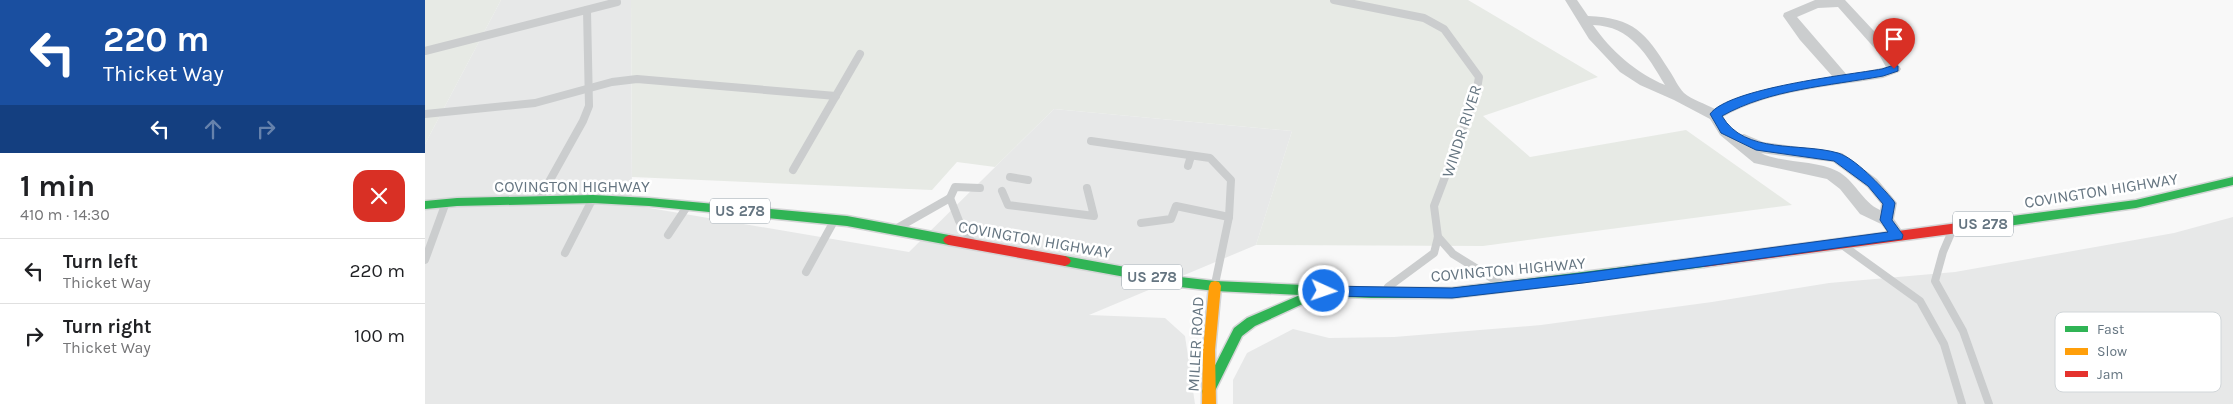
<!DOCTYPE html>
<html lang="en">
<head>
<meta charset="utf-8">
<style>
	body { margin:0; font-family:Karla,sans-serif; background:#f6f6f6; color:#202124; height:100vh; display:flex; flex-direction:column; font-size:19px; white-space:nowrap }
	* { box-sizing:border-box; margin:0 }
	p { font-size:16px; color:#757577 }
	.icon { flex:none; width:28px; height:28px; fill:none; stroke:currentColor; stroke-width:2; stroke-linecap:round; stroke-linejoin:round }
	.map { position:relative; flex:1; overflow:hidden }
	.panel { display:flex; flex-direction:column; background:#fff; width:425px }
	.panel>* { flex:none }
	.guide { background:#1a4fa0; color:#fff; overflow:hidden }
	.pin { position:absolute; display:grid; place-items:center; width:42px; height:42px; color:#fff; margin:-51px -21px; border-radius:50% 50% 50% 0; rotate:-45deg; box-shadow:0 0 5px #0007 }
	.pin .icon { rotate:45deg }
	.me { position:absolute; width:55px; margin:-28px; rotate:93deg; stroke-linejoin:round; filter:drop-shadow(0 0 4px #0008) }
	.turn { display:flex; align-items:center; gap:18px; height:105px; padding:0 20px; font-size:22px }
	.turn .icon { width:65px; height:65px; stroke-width:2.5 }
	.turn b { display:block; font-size:35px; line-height:42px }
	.lanes { display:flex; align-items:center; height:48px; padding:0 20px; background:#0003; justify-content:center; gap:25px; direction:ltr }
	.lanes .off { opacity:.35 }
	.round { display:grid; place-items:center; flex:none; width:52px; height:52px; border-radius:15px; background:#f6f6f6 }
	.summary { display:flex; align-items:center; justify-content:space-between; height:85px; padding:0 20px }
	h1 { font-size:30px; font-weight:700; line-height:38px }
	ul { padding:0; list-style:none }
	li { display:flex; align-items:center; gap:15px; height:65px; padding:0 20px; border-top:1px solid #e0e0e0 }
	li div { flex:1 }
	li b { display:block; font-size:19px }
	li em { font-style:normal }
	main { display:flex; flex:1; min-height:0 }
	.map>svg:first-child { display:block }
</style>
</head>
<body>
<main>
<section class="panel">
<div class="guide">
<div class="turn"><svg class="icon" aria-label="left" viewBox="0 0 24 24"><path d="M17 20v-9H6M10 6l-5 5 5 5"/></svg><div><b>220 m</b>Thicket Way</div></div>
<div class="lanes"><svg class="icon" aria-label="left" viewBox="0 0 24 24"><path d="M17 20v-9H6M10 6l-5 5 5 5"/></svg><svg class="icon off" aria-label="ahead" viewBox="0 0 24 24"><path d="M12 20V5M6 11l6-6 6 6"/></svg><svg class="icon off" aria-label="right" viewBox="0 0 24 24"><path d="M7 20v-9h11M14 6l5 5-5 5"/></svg></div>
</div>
<div class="summary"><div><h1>1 min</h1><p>410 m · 14:30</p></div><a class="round" style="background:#d93025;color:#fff"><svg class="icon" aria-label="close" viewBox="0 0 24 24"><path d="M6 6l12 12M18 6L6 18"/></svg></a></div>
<ul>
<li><svg class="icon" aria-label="left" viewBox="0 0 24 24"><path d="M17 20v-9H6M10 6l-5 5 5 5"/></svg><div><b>Turn left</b><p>Thicket Way</p></div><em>220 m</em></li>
<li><svg class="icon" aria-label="right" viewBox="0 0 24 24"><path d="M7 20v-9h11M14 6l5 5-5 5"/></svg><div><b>Turn right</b><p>Thicket Way</p></div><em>100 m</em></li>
</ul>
</section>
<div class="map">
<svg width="1808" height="404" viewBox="0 0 1808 404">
	<rect width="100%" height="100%" fill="#f8f8f8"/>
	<g fill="#e7e8e8">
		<path d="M76 0H206L207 205 484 252 629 109 867 131 831 245 664 315 740 318 760 336 770 404H0V144Z"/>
		<path d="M1808 217V404H808V380L822 353 868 329 904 338 969 337 1116 325 1287 302 1404 283 1530 272 1749 233Z"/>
	</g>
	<g fill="#e7eae5">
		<path d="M0 0H76L0 144Z"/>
		<path d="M206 0H1043L1173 77 1058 116 1105 157 1261 130 1367 205 1058 246 831 245 867 131 629 109 570 167 532 162 507 190 207 177Z"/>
	</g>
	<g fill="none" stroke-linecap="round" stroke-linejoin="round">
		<g stroke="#d4d5d6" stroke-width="3">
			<g id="fast">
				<path d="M1808 177V185L1711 208 1533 233 1529 231 1527 228 1529 225 1533 223 1711 200Z"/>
				<path d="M168 195 224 198 422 216 524 235 528 237 530 240 528 243 524 245 422 226 224 206 168 203 32 206 0 209V201L32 198Z"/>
				<path d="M640 256 755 277 790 281 946 288H1027L1279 257 1283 259 1285 262 1283 265 1279 267 1027 298H946L895 296 830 326 817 336 788 395 783 397 778 395 777 391 809 328 822 318 875 295 790 291 755 287 640 266 636 264 634 261 636 258Z"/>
			</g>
		</g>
		<g stroke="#d4d5d6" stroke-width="3">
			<path id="slow" d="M790 281 794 282 796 286 790 350 791 404H777L778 350 784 286 786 282Z"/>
		</g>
		<g stroke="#d4d5d6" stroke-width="3">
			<g id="jam">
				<path d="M1533 223 1537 225 1539 228 1537 231 1533 233 1279 267 1275 265 1273 262 1275 259 1279 257Z"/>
				<path d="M524 235 640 256 644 258 646 261 644 264 640 266 524 245 520 243 518 240 520 237Z"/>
			</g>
		</g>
		<g stroke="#cbcdce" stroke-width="8">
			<path d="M909 0 999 18 1019 29 1054 77 1051 95 1009 206 1013 237 1009 253 963 287"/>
			<path d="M0 51 192 2"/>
			<path d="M0 114 110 103 187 82 212 79 411 96"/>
			<path d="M666 141 785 158 806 180 804 217 790 284"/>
			<path d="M763 166 766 156"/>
			<path d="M368 170 435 54"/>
			<path d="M585 177 603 180"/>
			<path d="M577 191 583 205 669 216 662 188"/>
			<path d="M115 198 158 121 164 106 162 10"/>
			<path d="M525 198 534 221 546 241"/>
			<path d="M716 223 746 219 751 206 804 217"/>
			<path d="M474 227 525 198 530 187 555 188"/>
			<path d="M1527 231 1518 252 1510 281 1538 331 1564 404"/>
			<path d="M243 235 261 208"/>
			<path d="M1013 237 1028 254 1075 283"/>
			<path d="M1420 247 1495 301 1519 344 1537 404"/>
			<path d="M140 253 166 202"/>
			<path d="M0 260 20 205"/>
			<path d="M381 272 409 221"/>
		</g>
		<path fill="#cbcdce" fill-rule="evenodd" d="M1140 0H1152L1163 16C1209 18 1220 32 1244 70 1249 77 1253 87 1259 93 1267 100 1281 104 1290 109 1326 88 1368 84 1408 77L1375 40 1358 16 1359 13 1390 0H1420L1462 45 1476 69 1474 72 1458 78C1405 87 1346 90 1298 117L1305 127 1315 135 1319 134 1338 142 1417 153 1452 179 1469 199 1472 203 1469 219 1480 235 1477 239 1472 241 1467 239 1456 224 1435 214 1415 189 1402 179 1329 163 1295 135 1285 119 1249 100 1215 85 1195 72 1164 39ZM1413 7 1452 51 1461 67 1422 75 1372 17 1393 8ZM1168 25C1206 26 1222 55 1240 85 1211 73 1186 51 1168 25ZM1336 153 1408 162 1442 187 1456 204 1455 210C1437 202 1430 180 1412 171 1391 160 1354 163 1336 153Z"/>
		<use href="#fast" fill="#30b455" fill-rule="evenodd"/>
		<use href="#slow" fill="#ff9f0a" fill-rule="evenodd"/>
		<use href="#jam" fill="#e5322d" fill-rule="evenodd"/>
	</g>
	<path fill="#1a73e8" stroke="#114b97" d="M1469 65 1473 66V71L1458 76C1404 86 1345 89 1297 116 1320 155 1375 142 1413 153 1430 158 1456 186 1468 200L1470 203 1467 220 1478 235 1477 239 1158 283 1027 298 899 296 895 294 893 291 895 287 899 286 1027 288 1158 273 1463 232 1455 220 1458 204 1443 186 1409 161 1331 150 1296 133 1285 114C1304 88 1422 75 1457 69Z"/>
	<g text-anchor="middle" stroke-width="5" stroke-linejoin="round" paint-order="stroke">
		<g fill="#fff" stroke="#939ea7" stroke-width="1">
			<rect x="285" y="198.5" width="60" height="25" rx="4"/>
			<rect x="1528" y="211.5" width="60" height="25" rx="4"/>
			<rect x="697" y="264.5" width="60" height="25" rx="4"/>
		</g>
		<g font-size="15" font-weight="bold" fill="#657581">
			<text x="315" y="216">US 278</text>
			<text x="1558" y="229">US 278</text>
			<text x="727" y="282">US 278</text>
		</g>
		<g font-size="16" fill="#657581" stroke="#fff">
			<text transform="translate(1036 131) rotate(-72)" y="6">WINDR RIVER</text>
			<text x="147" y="192">COVINGTON HIGHWAY</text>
			<text transform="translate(1676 190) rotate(-9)" y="6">COVINGTON HIGHWAY</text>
			<text transform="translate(610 239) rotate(10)" y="6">COVINGTON HIGHWAY</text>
			<text transform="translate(1083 269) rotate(-5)" y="6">COVINGTON HIGHWAY</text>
			<text transform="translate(770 344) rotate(-87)" y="6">MILLER ROAD</text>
		</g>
	</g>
	<rect x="1630" y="312" width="166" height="80" rx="8" fill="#fff" stroke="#d1d6d9" stroke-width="1"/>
	<rect x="1640" y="326" width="23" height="6" fill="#30b455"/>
	<rect x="1640" y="348" width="23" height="7" fill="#ff9f0a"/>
	<rect x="1640" y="371" width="23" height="6" fill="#e5322d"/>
	<g font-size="14" fill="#657581">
		<text x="1672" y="334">Fast</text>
		<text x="1672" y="356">Slow</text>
		<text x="1672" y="379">Jam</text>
	</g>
</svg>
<div class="pin" style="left:1469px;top:69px;background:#d93025"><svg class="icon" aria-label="arrive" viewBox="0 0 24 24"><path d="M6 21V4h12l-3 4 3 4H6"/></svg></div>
<svg class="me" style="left:899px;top:291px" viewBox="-20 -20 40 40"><circle r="17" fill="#1a73e8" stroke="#fff" stroke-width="3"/><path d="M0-11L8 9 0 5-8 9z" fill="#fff"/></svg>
</div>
</main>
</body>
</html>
